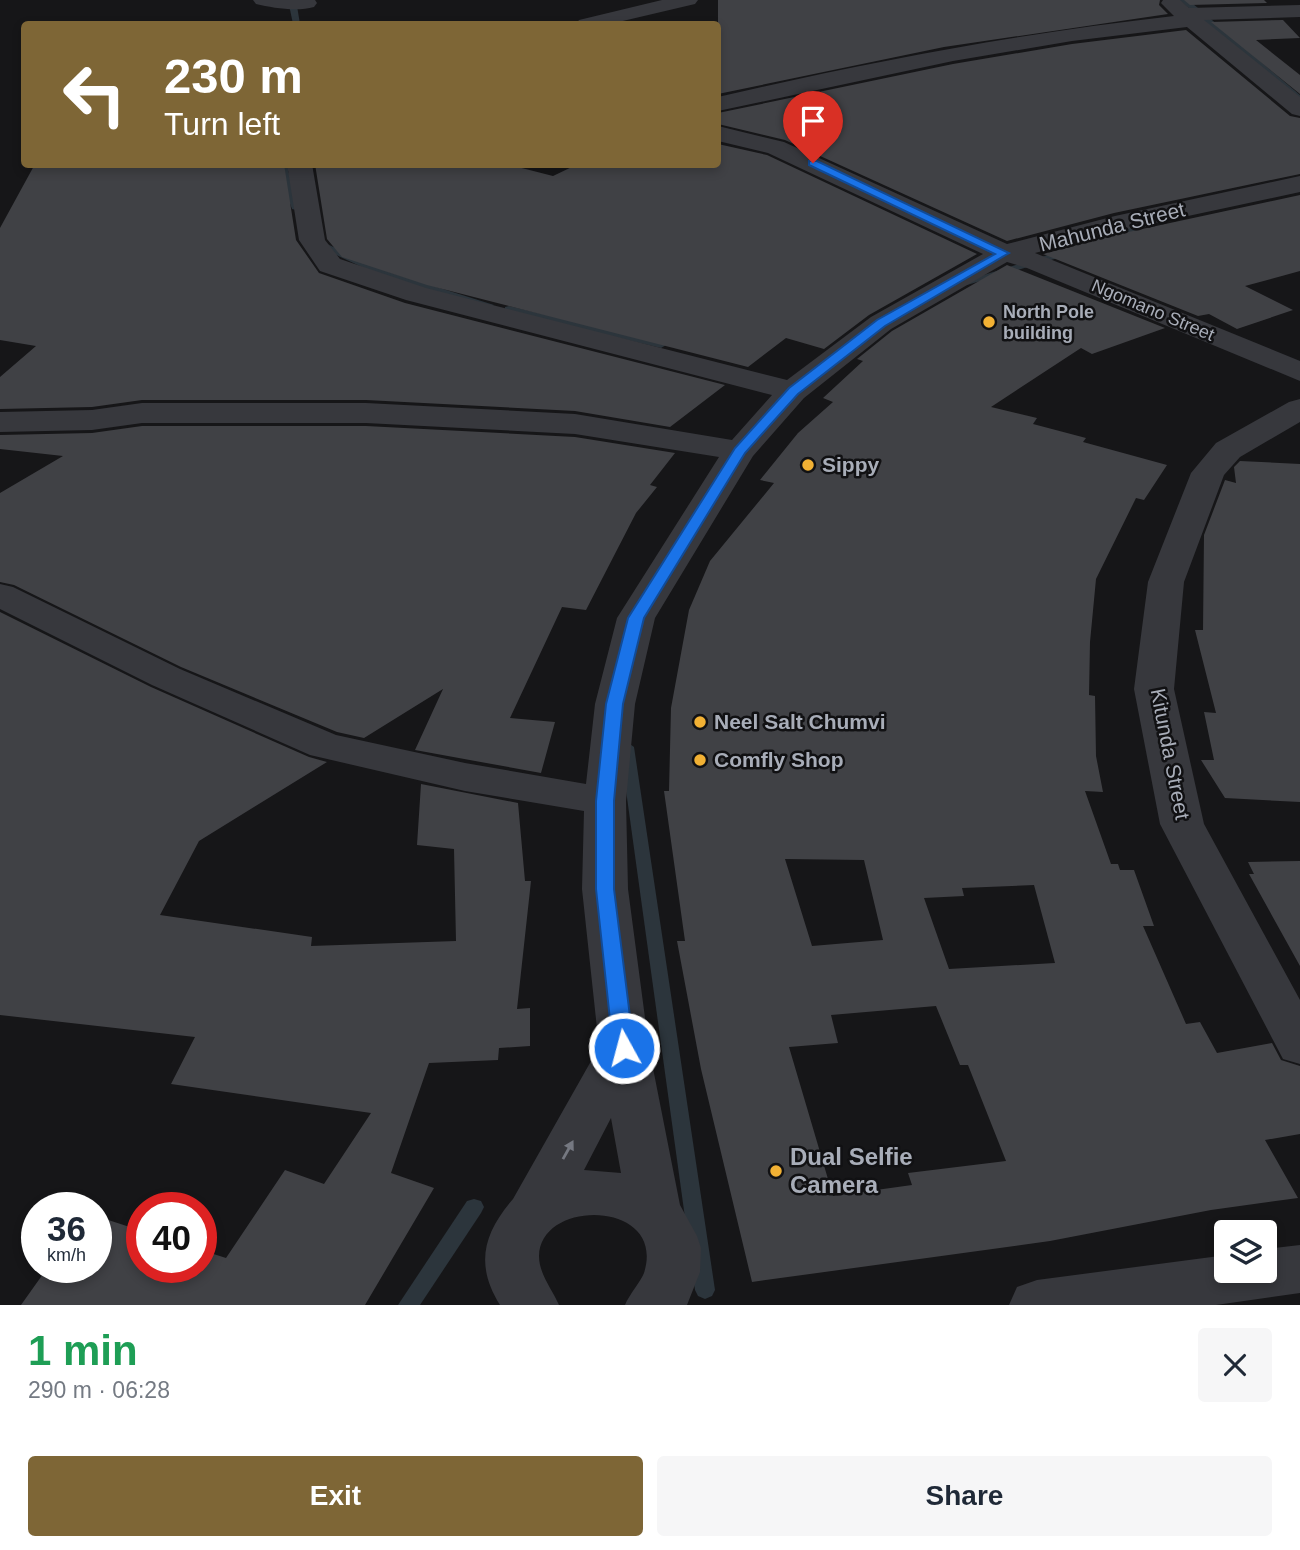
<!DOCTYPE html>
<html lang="en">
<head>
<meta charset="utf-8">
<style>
	body { margin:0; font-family:Helvetica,sans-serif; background:#f6f6f7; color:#1f2937; height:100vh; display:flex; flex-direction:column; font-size:26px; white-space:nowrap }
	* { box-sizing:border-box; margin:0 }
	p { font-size:23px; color:#747a83 }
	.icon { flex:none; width:38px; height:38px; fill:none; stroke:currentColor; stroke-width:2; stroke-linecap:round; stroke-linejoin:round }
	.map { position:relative; height:1305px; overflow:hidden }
	.panel { display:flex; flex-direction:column; background:#fff; flex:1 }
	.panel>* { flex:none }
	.guide { position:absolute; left:21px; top:21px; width:700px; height:147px; border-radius:7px; box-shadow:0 4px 10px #0003; background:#7e6636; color:#fff; overflow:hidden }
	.buttons { position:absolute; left:1214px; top:1220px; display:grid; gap:14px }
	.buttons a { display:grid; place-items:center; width:63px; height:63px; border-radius:7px; background:#fff; box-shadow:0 4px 10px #0003; font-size:35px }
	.speed { position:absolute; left:21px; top:1192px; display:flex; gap:14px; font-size:35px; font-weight:700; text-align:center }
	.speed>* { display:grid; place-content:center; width:91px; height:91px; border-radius:50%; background:#fff; box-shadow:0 4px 10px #0003; line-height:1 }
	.speed small { font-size:18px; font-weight:400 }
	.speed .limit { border:10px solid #d22; background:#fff; color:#111 }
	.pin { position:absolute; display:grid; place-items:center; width:60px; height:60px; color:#fff; margin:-72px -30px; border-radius:50% 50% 50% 0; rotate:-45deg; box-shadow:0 0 7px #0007 }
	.pin .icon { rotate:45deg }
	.me { position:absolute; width:77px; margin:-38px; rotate:353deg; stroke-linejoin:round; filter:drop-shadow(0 0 5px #0008) }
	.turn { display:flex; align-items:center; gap:24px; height:147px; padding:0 28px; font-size:32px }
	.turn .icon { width:91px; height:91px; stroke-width:2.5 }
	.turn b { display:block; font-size:49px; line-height:60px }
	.round { display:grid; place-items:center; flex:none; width:74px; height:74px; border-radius:7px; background:#f6f6f7 }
	.summary { display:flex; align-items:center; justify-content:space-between; height:119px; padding:0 28px }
	h1 { font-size:42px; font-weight:700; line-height:52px; color:#1e9e55 }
	.primary-button { display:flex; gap:14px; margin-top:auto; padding:14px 28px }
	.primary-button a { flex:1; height:80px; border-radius:7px; background:#7e6636; color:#fff; font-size:28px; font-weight:700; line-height:80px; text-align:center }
	.primary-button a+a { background:#f6f6f7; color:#1f2937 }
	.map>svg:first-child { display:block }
</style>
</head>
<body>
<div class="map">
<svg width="1300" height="1305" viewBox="0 0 1300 1305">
	<rect width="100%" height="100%" fill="#161618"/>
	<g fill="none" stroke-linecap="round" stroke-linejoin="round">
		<g fill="#2c353c" fill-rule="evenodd">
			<path d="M288 0H296L300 24H293Z"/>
			<path d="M1179 0H1188L1198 8 1191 10Z"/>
			<path d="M1199 14H1205L1300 95V102L1199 18Z"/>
			<path d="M281 164H290L288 171 302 209 300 211 292 209 278 171Z"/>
			<path d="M1153 218 1158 221 1156 223 1096 245 1088 243Z"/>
			<path d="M318 240 389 272 494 305 489 308 485 307 381 276 315 245 313 243Z"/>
			<path d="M1067 249 1071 250V254L967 285 958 283Z"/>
			<path d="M509 306 665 343 666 345 661 348 505 311V307Z"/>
			<path d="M627 742 634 747 715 1290 712 1296 705 1299 698 1296 695 1290 620 747Z"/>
			<path d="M474 1199 481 1201 484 1207 481 1213 420 1305H398L467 1201Z"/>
		</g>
	</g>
	<g fill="#404145" fill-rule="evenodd">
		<path d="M718 0H1160L1159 5 1168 14 944 47 718 94Z"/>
		<path d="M1184 0H1264L1267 3 1190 5Z"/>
		<path d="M1283 20 1300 38 1256 40 1300 75V94L1211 22Z"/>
		<path d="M1186 30 1290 116 1300 118V174L1114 213 1007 241 785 140 718 124V113L953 64 1072 44Z"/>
		<path d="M718 144 767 155 977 254 869 315 824 349 786 338 748 367 427 285 342 257 327 239 315 164H506L553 176 578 164H718Z"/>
		<path d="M35 164H284L296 240 319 273 405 303 725 385 670 427 575 411 366 400H142L92 407 0 409V377L36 346 0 340V228Z"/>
		<path d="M1300 195V271L1245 286 1293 310 1237 329 1209 314 1198 316 1043 254 1119 234Z"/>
		<path d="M1007 265 1165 328 1092 354 1081 348 991 407 1037 418 1033 424 1086 438 1083 442 1167 465 1144 500 1136 498 1096 579 1090 642 1089 695 1095 696 1096 756 1103 792 1085 791 1111 864H1118L1120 870H1134L1154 926H1143L1186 1024 1200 1022 1217 1053 1272 1043 1281 1060 1300 1066V1134L1265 1140 1298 1198 1211 1210 1050 1241 752 1282 701 1069 677 941H685L664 791H669L671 708 689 610 710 561 774 483 760 480 798 433 833 402 823 398 863 361 857 359 892 331ZM785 859 864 860 883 940 812 946ZM1034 885 1055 963 949 969 924 898 964 896 962 888ZM936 1006 960 1065H968L1006 1161 908 1173 912 1185 833 1196 789 1047 838 1043 831 1015Z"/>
		<path d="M142 426H366L575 437 675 453 650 485 657 487 636 513 586 610 562 607 510 718 555 722 541 773 415 750 443 689 364 738 337 732 181 667 14 585 0 582V493L63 456 0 449V435L92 433Z"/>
		<path d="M1240 461 1300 464V802L1225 798 1201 760H1214L1204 712 1216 713 1195 630H1203L1204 535 1225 480 1236 483 1234 467Z"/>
		<path d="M0 612 151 687 309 757 327 762 199 841 160 915 312 937 311 946 456 941 454 849 417 845 421 784 518 803 525 881H531L517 1009 530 1008V1046L499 1048 498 1060 429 1063 391 1173 434 1188 365 1305H21L48 1267H96V1216L142 1231V1267H201V1250L226 1258 285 1170 324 1184 371 1113 171 1084 195 1037 0 1015Z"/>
		<path d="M1300 861V966L1249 874H1254L1248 862Z"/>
	</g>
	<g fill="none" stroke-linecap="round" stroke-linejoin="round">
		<g fill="#37383d" fill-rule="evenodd">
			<path d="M253 0H315L317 3 314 7C297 12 273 8 256 4Z"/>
			<path d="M662 0H698L695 4 610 24H576L579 20Z"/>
			<path d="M1163 0H1180L1189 8 1300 5V17L1204 20 1300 97V116L1292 114 1187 27 1072 41 953 61 718 111V97C868 62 1020 33 1174 16L1161 3Z"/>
			<path d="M718 126 784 142 1007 244 1115 216 1300 176V192L1118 231 1035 253 1300 361V381L1027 268 1007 262 891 329 804 398 753 456 655 618 635 704 626 801 628 889 649 1048 680 1205 697 1236 701 1248 700 1272 687 1305H625C629 1295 641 1281 644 1273 667 1200 540 1198 539 1256 539 1274 552 1289 559 1305H500C475 1265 483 1234 513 1199L599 1047 582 889 584 811 465 791 310 755 152 685 0 609V584L13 587 180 669 336 735 465 763 586 784 595 704 617 618 719 457 575 434 366 423H142L92 430 0 432V412L92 410 142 403H366L575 414 732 440 772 395 406 300 320 271 299 240 287 164H312L325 240 340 259 426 288 787 380 871 317 983 254 768 153 718 141ZM611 1118 621 1173 584 1170Z"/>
			<path d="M1300 399V422L1240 457 1224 475 1184 582 1174 689 1204 824 1300 1000V1064L1283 1059 1160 824 1134 689 1148 582 1191 473 1216 443 1289 402Z"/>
			<path d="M1300 1245V1293L1216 1305H1009L1017 1287 1037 1280 1227 1255V1270H1265V1249Z"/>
		</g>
	</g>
	<defs><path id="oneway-solid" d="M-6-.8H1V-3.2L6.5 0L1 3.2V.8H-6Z" transform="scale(1.75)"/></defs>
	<use fill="#757881" href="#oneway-solid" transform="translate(568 1150) rotate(-61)"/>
	<path fill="#1a73e8" stroke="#114b97" stroke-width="2" d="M809 161H817L1009 253 885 326 798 394 745 453 644 618 623 704 614 801V889L634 1048 631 1054 624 1056 616 1054 613 1048 596 889V801L606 704 628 618 735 448 789 388 877 320 995 254 809 165Z"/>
	<g fill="#f2b134" stroke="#111113" stroke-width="2.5">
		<circle cx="989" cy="322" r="7"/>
		<circle cx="808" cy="465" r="7"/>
		<circle cx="700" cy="722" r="7"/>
		<circle cx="700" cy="760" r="7"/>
		<circle cx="776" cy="1171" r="7"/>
	</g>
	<g text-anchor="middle" stroke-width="5" stroke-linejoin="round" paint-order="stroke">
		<g font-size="18" fill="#a8adb8" stroke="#111113">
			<text transform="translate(1153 310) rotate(23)" y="6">Ngomano Street</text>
		</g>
		<g font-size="18" font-weight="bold" fill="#a8adb8" stroke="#111113" text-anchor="start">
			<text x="1003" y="318">North Pole<tspan x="1003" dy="21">building</tspan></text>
		</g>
		<g font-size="21" fill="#a8adb8" stroke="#111113">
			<text transform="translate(1112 227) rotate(-14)" y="7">Mahunda Street</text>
			<text transform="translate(1170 754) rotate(79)" y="7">Kitunda Street</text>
		</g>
		<g font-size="21" font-weight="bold" fill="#a8adb8" stroke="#111113" text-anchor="start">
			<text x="822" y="472">Sippy</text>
			<text x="714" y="729">Neel Salt Chumvi</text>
			<text x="714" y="767">Comfly Shop</text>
		</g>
		<g font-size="24" font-weight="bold" fill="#a8adb8" stroke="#111113" text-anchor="start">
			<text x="790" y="1165">Dual Selfie<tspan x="790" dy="28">Camera</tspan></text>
		</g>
	</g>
</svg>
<div class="buttons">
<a><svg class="icon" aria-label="layers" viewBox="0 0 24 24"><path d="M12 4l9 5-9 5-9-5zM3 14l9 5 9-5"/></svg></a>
</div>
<div class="speed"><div>36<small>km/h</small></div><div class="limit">40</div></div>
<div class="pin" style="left:813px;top:163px;background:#d93025"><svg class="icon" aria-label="arrive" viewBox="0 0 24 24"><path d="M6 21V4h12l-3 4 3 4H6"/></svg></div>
<svg class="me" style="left:624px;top:1048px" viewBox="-20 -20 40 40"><circle r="17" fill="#1a73e8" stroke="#fff" stroke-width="3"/><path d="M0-11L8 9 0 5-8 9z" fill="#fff"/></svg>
<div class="guide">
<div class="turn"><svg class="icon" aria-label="left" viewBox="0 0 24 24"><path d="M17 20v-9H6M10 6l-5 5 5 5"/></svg><div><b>230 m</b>Turn left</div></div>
</div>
</div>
<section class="panel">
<div class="summary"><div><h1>1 min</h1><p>290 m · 06:28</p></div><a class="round"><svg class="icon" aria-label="close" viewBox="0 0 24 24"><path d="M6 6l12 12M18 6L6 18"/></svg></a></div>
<div class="primary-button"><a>Exit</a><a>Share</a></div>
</section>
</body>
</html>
